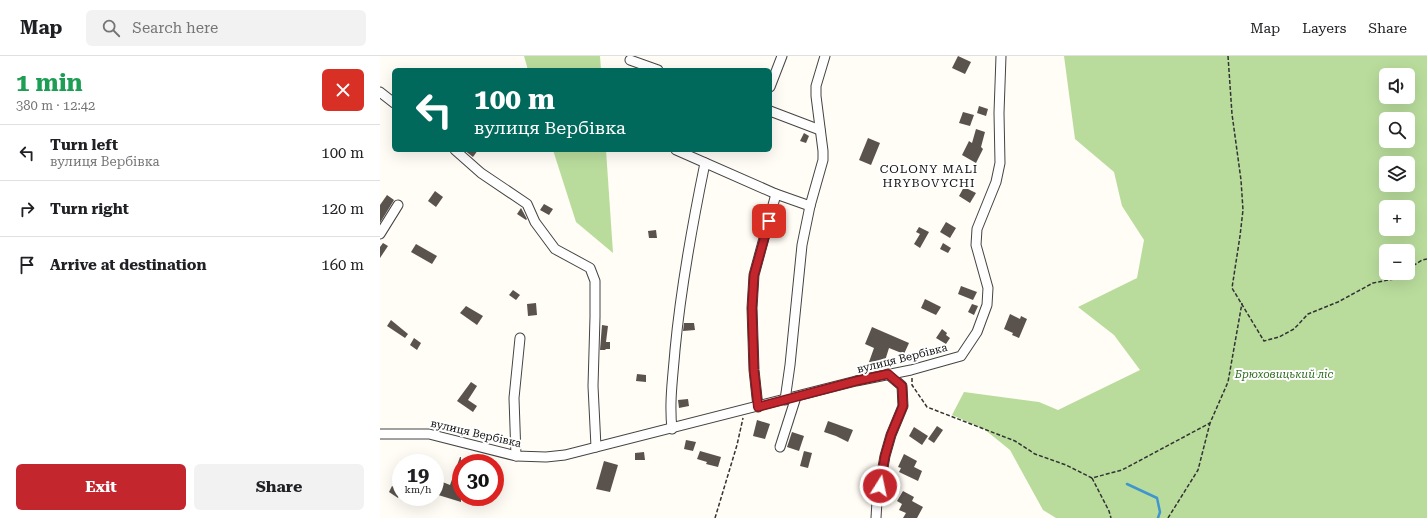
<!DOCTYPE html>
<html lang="en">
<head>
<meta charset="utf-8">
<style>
	body { margin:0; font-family:"Roboto Serif",serif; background:#f2f2f2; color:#202124; height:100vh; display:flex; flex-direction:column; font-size:15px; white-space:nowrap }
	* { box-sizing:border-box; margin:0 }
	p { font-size:13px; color:#757577 }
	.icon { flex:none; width:22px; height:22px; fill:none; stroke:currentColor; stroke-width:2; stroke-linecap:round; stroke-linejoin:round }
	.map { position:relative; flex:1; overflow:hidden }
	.details { display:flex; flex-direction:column; background:#fff; width:380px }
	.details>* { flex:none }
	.banner { position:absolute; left:12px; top:12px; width:380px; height:84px; border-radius:6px; box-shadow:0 4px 16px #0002; background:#00695c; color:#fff; overflow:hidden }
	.controls { position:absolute; left:999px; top:12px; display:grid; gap:8px }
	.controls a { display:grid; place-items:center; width:36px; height:36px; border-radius:6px; background:#fff; box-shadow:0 4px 16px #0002; font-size:20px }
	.speed { position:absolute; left:12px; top:398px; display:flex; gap:8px; font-size:20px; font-weight:700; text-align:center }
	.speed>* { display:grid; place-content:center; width:52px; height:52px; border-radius:50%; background:#fff; box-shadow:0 4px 16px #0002; line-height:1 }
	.speed small { font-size:10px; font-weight:400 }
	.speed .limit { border:6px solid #d22; background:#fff; color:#111 }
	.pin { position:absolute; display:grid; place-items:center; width:34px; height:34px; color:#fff; margin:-17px; border-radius:8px; box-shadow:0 2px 6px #0006 }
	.me { position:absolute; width:44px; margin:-22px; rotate:10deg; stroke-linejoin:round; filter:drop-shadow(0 0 3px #0008) }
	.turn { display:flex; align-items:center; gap:14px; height:84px; padding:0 16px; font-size:18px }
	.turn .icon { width:52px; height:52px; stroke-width:2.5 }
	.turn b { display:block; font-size:28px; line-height:34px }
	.round { display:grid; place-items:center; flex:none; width:42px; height:42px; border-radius:6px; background:#f2f2f2 }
	.overview { display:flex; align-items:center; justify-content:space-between; height:68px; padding:0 16px }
	h1 { font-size:24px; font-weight:700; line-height:30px; color:#1e9e55 }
	.action { display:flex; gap:8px; margin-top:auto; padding:8px 16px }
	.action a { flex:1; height:46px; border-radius:6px; background:#c4262e; color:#fff; font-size:16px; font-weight:700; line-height:46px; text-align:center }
	.action a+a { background:#f2f2f2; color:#202124 }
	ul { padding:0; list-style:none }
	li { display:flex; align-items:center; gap:12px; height:56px; padding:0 16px; border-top:1px solid #e0e0e0 }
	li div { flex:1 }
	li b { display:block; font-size:15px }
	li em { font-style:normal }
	header { display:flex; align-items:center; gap:24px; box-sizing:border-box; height:56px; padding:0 20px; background:#fff; border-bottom:1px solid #e0e0e0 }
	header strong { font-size:19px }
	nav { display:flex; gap:22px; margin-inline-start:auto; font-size:14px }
	.search { width:280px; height:36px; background:#f2f2f2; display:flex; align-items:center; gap:10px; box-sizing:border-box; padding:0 14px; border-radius:6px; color:#757577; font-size:15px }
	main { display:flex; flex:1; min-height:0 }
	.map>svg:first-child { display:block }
</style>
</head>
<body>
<header>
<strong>Map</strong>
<div class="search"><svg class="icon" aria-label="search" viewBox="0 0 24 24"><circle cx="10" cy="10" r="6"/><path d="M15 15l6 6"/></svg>Search here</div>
<nav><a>Map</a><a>Layers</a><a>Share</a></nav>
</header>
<main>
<section class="details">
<div class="overview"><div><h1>1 min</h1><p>380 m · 12:42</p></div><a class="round" style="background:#d93025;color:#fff"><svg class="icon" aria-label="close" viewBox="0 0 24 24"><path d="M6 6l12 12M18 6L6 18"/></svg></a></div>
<ul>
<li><svg class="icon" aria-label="left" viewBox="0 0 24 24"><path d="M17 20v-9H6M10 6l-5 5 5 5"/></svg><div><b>Turn left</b><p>вулиця Вербівка</p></div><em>100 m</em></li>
<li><svg class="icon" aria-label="right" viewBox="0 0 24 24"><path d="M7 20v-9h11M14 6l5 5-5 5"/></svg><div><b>Turn right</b></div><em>120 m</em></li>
<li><svg class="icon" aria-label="arrive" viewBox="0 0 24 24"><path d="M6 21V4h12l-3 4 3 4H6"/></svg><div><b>Arrive at destination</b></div><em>160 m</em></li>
</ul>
<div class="action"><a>Exit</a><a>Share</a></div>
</section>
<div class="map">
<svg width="1047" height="462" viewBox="0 0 1047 462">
	<rect width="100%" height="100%" fill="#fffdf5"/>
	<g fill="#b9dc9c" fill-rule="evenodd">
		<path d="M144 0H220L221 14H148Z"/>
		<path d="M684 0H1047V462H676L663 454 630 394 604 373 572 359 584 336 659 346 678 354 760 314 734 279 698 251 757 222 764 184 742 150 734 116 695 83ZM1006 19H1028V41H1006ZM1006 63H1028V85H1006ZM1006 107H1028V129H1006ZM1006 151H1028V173H1006ZM1006 195H1028V217H1006Z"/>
		<path d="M173 94H226L233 197 196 166Z"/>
	</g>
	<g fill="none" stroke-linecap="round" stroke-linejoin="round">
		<path stroke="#3f96cf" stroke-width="2.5" d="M747 428 777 442 780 456 778 462"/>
	</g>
	<g fill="#5a524d">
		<path d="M578 0 591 6 585 18 572 12Z"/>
		<path d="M599 50 608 53 606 60 597 57Z"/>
		<path d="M583 56 594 59 590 70 579 67Z"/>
		<path d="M596 73 605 76 601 91 603 93 596 107 582 99 589 85 592 87Z"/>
		<path d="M424 77 429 80 426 87 420 85Z"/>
		<path d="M488 82 500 87 491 109 479 104Z"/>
		<path d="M84 94H98L93 101Z"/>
		<path d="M584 131 596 137 590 147 579 140Z"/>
		<path d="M55 135 63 141 56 151 48 145Z"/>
		<path d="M7 139 14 144 0 167V149Z"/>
		<path d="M164 148 173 153 169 159 160 154Z"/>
		<path d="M141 152 147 163 146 164 137 158Z"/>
		<path d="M566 166 576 172 570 182 560 176Z"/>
		<path d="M539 171 549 176 540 192 534 188 540 178 536 176Z"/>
		<path d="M276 174 277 182H269L268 175Z"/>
		<path d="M3 187 8 190 0 202V191Z"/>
		<path d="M563 187 571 192 568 197 560 193Z"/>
		<path d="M36 188 57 200 52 208 31 196Z"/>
		<path d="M581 230 597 236 593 244 578 238Z"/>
		<path d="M133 234 140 239 136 244 129 239Z"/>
		<path d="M545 243 561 251 556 259 541 252Z"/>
		<path d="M156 247 157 259 148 260 147 248Z"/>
		<path d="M592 248 598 250 594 259 588 256Z"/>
		<path d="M86 250 103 260 97 269 80 257Z"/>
		<path d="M630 258 640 263 641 260 647 263 639 282 632 279 633 277 624 273Z"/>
		<path d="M11 264 28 278 25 282 7 270Z"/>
		<path d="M304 267H314L315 274 303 275Z"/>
		<path d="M222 269 228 270 226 286H230V293H226L225 294H220Z"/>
		<path d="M492 271 529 287 524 298 509 292 503 311 489 306 494 292 485 288Z"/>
		<path d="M562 273 567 277 566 279 570 282 566 288 556 282Z"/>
		<path d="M34 282 41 287 37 294 30 289Z"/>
		<path d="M257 318 266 319V326L256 325Z"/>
		<path d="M91 326 97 330 88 344 97 350 93 356 77 345Z"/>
		<path d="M308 343 309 350 299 352 298 344Z"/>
		<path d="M377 364 390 368 385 383 373 380Z"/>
		<path d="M448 365 473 374 468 386 456 380 444 376Z"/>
		<path d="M557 370 563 374 554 387 548 383Z"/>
		<path d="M534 371 548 380 542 389 529 380Z"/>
		<path d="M412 376 424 380 419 395 407 391Z"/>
		<path d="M306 384 316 386 313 395 304 393Z"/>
		<path d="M320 395 341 401 338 411 326 408 327 406 317 403Z"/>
		<path d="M424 395 432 397 428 412 420 410Z"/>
		<path d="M264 396 265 404H255V397Z"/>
		<path d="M524 398 537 405 534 411 542 415 538 425 519 416 521 412 518 411Z"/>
		<path d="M80 401H81V446L55 438V423L70 429Z"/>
		<path d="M224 405 238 409 230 436 216 433Z"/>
		<path d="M12 430 21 436 18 442 9 436Z"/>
		<path d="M523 435 534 441 532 445 543 451 537 462H523L526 457 519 454 522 448 517 445Z"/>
	</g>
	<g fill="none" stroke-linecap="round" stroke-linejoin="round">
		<g stroke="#444" stroke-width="11">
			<g id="minor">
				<path d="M250 4 278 14"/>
				<path d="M390 31 402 0"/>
				<path d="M0 36 14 47"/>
				<path d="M390 55 440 74"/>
				<path d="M75 94 101 117 147 148 155 166 175 193 210 212 215 225V261L213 330 216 391"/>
				<path d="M296 94 396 138 430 150"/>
				<path d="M0 178 18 149"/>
				<path d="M405 344 410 309 422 189 430 150 443 104V95L436 40V30L445 0"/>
				<path d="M378 351 374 314 372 252 374 219 396 138"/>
				<path d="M292 373C289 346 293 320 295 294 301 230 312 170 325 107"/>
				<path d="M0 378H49L136 400 166 401 185 399 476 325 531 314 581 300 597 276 607 249 608 232 596 189 597 173 616 126 620 107 619 57 621 0"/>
				<path d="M400 391 416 341"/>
				<path d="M136 400 134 342 140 282"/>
				<path d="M496 462 497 445 505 400 511 379 523 350 522 330 508 318"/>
			</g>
		</g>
		<g stroke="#333" stroke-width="1.5" stroke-dasharray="4 2" stroke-linecap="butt">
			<path d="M848 0 852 58 861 124 863 154 860 180 852 232 884 285 899 281 914 273 928 258 958 246 993 227 1014 223 1022 217"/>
			<path d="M1028 213 1042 204 1047 203"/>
			<path d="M532 322V329L547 351 635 385 655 398 686 409 712 422 742 414 830 367 848 326 862 247"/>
			<path d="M712 422 729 455 731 462"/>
			<path d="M335 462 357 389 363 362"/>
			<path d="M788 462 818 414 830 367"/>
		</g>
		<use href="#minor" stroke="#fff" stroke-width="9"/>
	</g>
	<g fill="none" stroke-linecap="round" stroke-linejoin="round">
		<g stroke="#7f191e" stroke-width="10">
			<path id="route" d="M389 165 374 219 372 252 374 314 378 351 476 325 508 318 522 330 523 350 511 379 505 400 500 430"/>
		</g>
		<use href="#route" stroke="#c4262e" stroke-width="7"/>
	</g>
	<g text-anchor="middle" stroke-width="4" stroke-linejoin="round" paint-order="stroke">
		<g font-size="11" fill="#111" stroke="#fff">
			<text transform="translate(522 302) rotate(-14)" y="4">вулиця Вербівка</text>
			<text transform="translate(96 377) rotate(13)" y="4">вулиця Вербівка</text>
		</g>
		<g font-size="11" font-style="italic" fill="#2f6b1f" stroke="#fff">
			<text x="904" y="322">Брюховицький ліс</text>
		</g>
		<g font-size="12" letter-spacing="1" fill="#111" stroke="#fff">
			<text x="549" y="117">COLONY MALI<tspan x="549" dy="14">HRYBOVYCHI</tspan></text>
		</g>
	</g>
</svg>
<div class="controls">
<a><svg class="icon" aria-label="sound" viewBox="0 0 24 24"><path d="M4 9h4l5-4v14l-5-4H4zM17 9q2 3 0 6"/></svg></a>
<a><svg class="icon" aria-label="search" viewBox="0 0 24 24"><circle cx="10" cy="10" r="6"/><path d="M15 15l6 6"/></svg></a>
<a><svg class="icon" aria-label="layers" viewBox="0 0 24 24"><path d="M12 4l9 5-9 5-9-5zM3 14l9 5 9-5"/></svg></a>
<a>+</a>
<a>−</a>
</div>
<div class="speed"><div>19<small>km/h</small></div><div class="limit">30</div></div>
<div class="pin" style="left:389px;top:165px;background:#d93025"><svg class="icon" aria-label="arrive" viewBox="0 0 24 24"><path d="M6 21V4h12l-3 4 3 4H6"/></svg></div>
<svg class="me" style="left:500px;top:430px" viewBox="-20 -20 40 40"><circle r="17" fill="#c4262e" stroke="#fff" stroke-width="3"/><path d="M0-11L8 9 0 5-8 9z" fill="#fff"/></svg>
<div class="banner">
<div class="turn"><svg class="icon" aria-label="left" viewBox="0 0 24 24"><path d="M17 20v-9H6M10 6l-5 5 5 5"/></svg><div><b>100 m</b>вулиця Вербівка</div></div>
</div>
</div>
</main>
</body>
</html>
